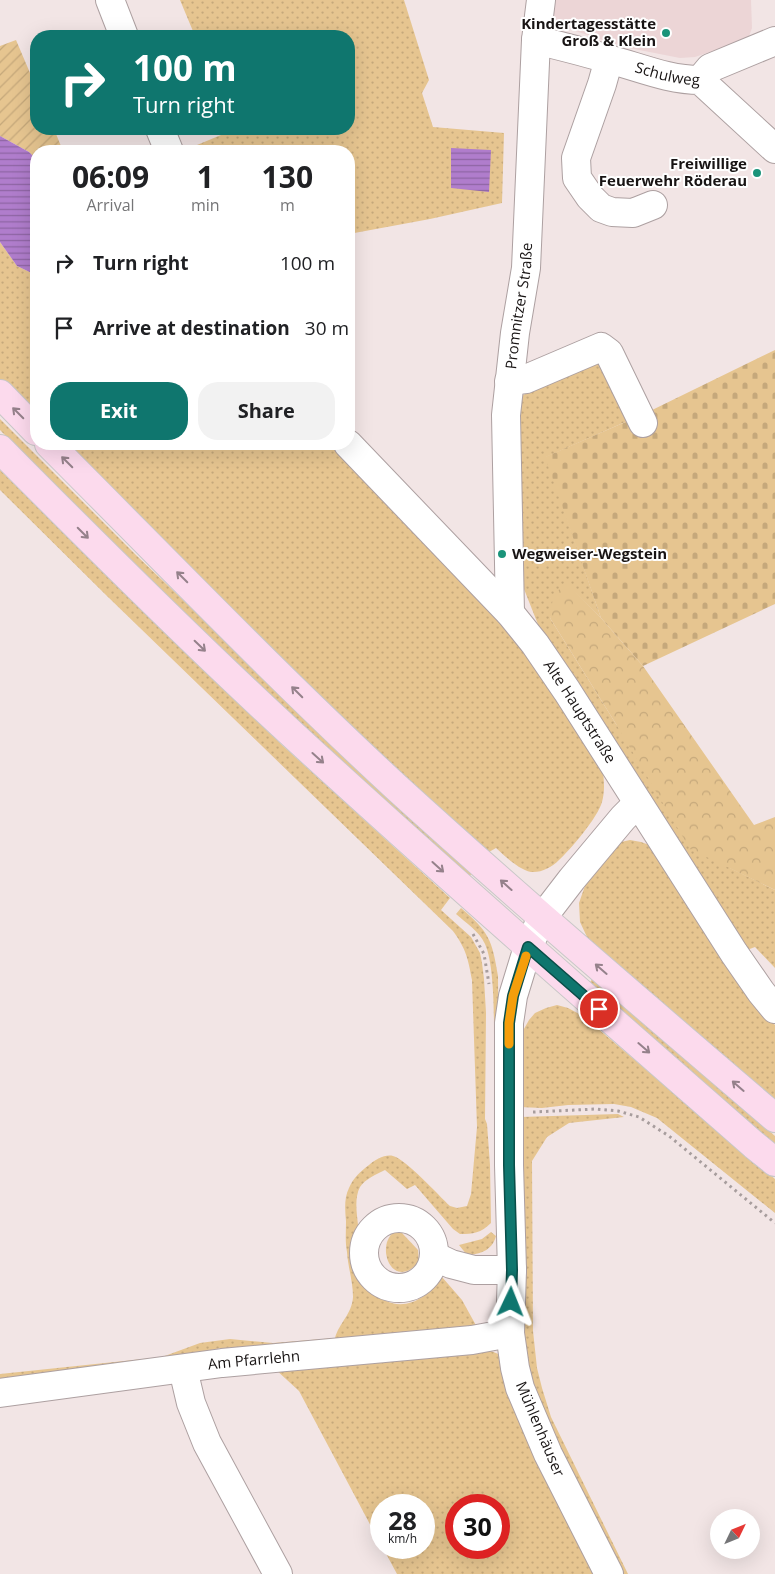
<!DOCTYPE html>
<html lang="en">
<head>
<meta charset="utf-8">
<style>
	body { margin:0; font-family:"Open Sans",sans-serif; background:#f2f2f2; color:#202124; height:100vh; display:flex; flex-direction:column; font-size:19px; white-space:nowrap }
	* { box-sizing:border-box; margin:0 }
	p { font-size:16px; color:#757577 }
	.icon { flex:none; width:28px; height:28px; fill:none; stroke:currentColor; stroke-width:2; stroke-linecap:round; stroke-linejoin:round }
	.map { position:relative; flex:1; overflow:hidden }
	.drawer { position:absolute; left:30px; top:145px; width:325px; height:305px; display:flex; flex-direction:column; background:#fff; border-radius:20px; box-shadow:0 5px 20px #0002 }
	.drawer>* { flex:none }
	.top-card { position:absolute; left:30px; top:30px; width:325px; height:105px; border-radius:20px; box-shadow:0 5px 20px #0002; background:#0f766e; color:#fff; overflow:hidden }
	.needle { width:32px; rotate:47deg }
	.tools { position:absolute; left:710px; top:1509px; display:grid; gap:10px }
	.tools a { display:grid; place-items:center; width:50px; height:50px; border-radius:50%; background:#fff; box-shadow:0 5px 20px #0002; font-size:25px }
	.speed { position:absolute; left:370px; top:1494px; display:flex; gap:10px; font-size:25px; font-weight:700; text-align:center }
	.speed>* { display:grid; place-content:center; width:65px; height:65px; border-radius:50%; background:#fff; box-shadow:0 5px 20px #0002; line-height:1 }
	.speed small { font-size:12px; font-weight:400 }
	.speed .limit { border:8px solid #d22; background:#fff; color:#111 }
	.pin { position:absolute; display:grid; place-items:center; width:42px; height:42px; color:#fff; margin:-21px; border:2px solid #fff; border-radius:50%; box-shadow:0 1px 5px #0007 }
	.me { position:absolute; width:55px; margin:-28px; rotate:2deg; stroke-linejoin:round; filter:drop-shadow(0 0 4px #0008) }
	.turn { display:flex; align-items:center; gap:18px; height:105px; padding:0 20px; font-size:22px }
	.turn .icon { width:65px; height:65px; stroke-width:2.5 }
	.turn b { display:block; font-size:35px; line-height:42px }
	.eta { display:flex; justify-content:space-evenly; align-items:center; height:85px; text-align:center }
	.eta b { font-size:30px; font-weight:700; line-height:35px }
	.primary-button { display:flex; gap:10px; margin-top:auto; padding:10px 20px }
	.primary-button a { flex:1; height:58px; border-radius:20px; background:#0f766e; color:#fff; font-size:20px; font-weight:700; line-height:58px; text-align:center }
	.primary-button a+a { background:#f2f2f2; color:#202124 }
	ul { padding:0; list-style:none }
	li { display:flex; align-items:center; gap:15px; height:65px; padding:0 20px }
	li div { flex:1 }
	li b { display:block; font-size:19px }
	li em { font-style:normal }
	.map>svg:first-child { display:block }
</style>
</head>
<body>
<div class="map">
<svg width="775" height="1574" viewBox="0 0 775 1574">
	<defs>
		<pattern id="grass-dots" width="8" height="8" patternUnits="userSpaceOnUse" patternTransform="scale(1.25)"><rect width="8" height="8" fill="#e6c590"/><path d="M2 2h.1M6 6h.1" fill="none" stroke="#c5a87b" stroke-width="1.8" stroke-linecap="round"/></pattern>
		<pattern id="forest-crowns" width="20" height="18" patternUnits="userSpaceOnUse" patternTransform="scale(1.25)"><rect width="20" height="18" fill="#e6c590"/><path d="M2 6a3 3 0 1 1 6 0M12 15a3 3 0 1 1 6 0" fill="none" stroke="#c5a87b"/></pattern>
		<pattern id="cemetery-stones" width="16" height="16" patternUnits="userSpaceOnUse" patternTransform="scale(1.25)"><rect width="16" height="16" fill="#e6c590"/><path d="M2 7V4a2 2 0 0 1 4 0v3zM10 15v-3a2 2 0 0 1 4 0v3z" fill="#c5a87b"/></pattern>
		<pattern id="garden-furrows" width="10" height="10" patternUnits="userSpaceOnUse" patternTransform="scale(1.25)"><rect width="10" height="10" fill="#e6c590"/><path d="M-1 1l2-2M0 10L10 0M9 11l2-2" fill="none" stroke="#c5a87b"/></pattern>
		<pattern id="water-rules" width="6" height="5" patternUnits="userSpaceOnUse" patternTransform="scale(1.25)"><rect width="6" height="5" fill="#b07dcc"/><path d="M0 2.5h6" fill="none" stroke="#8e65a4"/></pattern>
	</defs>
	<rect width="100%" height="100%" fill="#f2e5e5"/>
	<path fill="#ecd5d6" d="M556 0H751L752 28 748 39 695 57 680 58 624 47 557 25 552 15Z"/>
	<g fill="url(#grass-dots)" fill-rule="evenodd">
		<path d="M180 0H404L429 80 422 93 433 127 504 133 502 203 430 219 349 234V151H186L185 150 233 130V129H349V36H195Z"/>
		<path d="M0 242 17 266 36 275V417L0 381Z"/>
		<path d="M604 357 632 419 546 457 601 618 565 583 550 618 616 724 730 868 775 890V968L755 947 747 950 623 760 539 627 524 589 519 398 528 392Z"/>
		<path d="M0 419 137 556 304 716 473 872 468 878C309 732 151 585 0 430Z"/>
		<path d="M62 444H336L523 646 603 771C604 782 605 791 602 802 598 817 571 849 559 860 552 867 541 873 531 872 518 869 506 857 496 848L489 852 404 776 155 537Z"/>
		<path d="M0 470 116 585 282 745 450 898 441 910 471 937 480 953 482 963 484 979 486 1013 485 1119 487 1124 490 1165 491 1223C481 1233 473 1234 460 1234L453 1229 415 1185 407 1189 385 1170C377 1174 365 1179 360 1187 354 1198 357 1214 358 1225 358 1239 355 1254 359 1267 361 1274 366 1282 370 1287 393 1317 424 1304 442 1277L462 1300 478 1329 244 1349C225 1346 210 1349 192 1357L0 1384V1374L162 1357 200 1343 230 1339 273 1343 335 1338C339 1323 352 1314 353 1297 353 1282 348 1267 347 1252 345 1242 346 1231 346 1221 345 1210 344 1198 349 1188 353 1178 361 1171 369 1165 375 1160 385 1154 393 1156 407 1160 438 1195 450 1206L457 1208 467 1206 471 1194 477 1127 472 980C468 958 466 949 453 931L108 597 0 490Z"/>
		<path d="M630 840 641 842 652 846 752 1000 775 1025V1099L609 959 587 937 580 922 579 903 587 880 611 848 621 842Z"/>
		<path d="M461 908C489 932 492 939 498 976L499 1153H496C495 1113 495 1074 494 1035 494 1011 494 964 485 944 479 931 466 923 456 914Z"/>
		<path d="M593 978 775 1136V1144L588 985Z"/>
		<path d="M557 1005 568 1008 583 1016 775 1179V1213L657 1118 631 1107 614 1104 568 1105 542 1108 519 1107 520 1036 529 1020 535 1013 546 1008Z"/>
		<path d="M618 1114 624 1117 569 1123 547 1137 532 1161 533 1331 537 1368 542 1388 551 1417 628 1574H620L531 1386 523 1328 520 1117Z"/>
		<path d="M394 1232 402 1233 418 1250 419 1262C392 1292 375 1246 394 1232Z"/>
		<path d="M491 1232 496 1236C492 1251 480 1254 467 1255L459 1245 482 1239Z"/>
		<path d="M483 1348 501 1355 598 1574H397L383 1548H424V1505H381V1545L299 1391 274 1368ZM456 1505H499V1548H456Z"/>
	</g>
	<path fill="url(#forest-crowns)" d="M565 582 601 618 643 666 754 825 775 817V890L690 849 616 724 550 618 553 597Z"/>
	<path fill="url(#cemetery-stones)" d="M775 350V604L643 666 601 618 545 457 646 413Z"/>
	<path fill="url(#garden-furrows)" d="M16 40 36 87V129H54L63 151H36V159L29 152 0 136V46Z"/>
	<g fill="url(#water-rules)">
		<path d="M0 136 29 152 36 159V275L17 266 0 242Z"/>
		<path d="M451 148 491 150 489 192 451 188Z"/>
	</g>
	<g fill="none" stroke-linecap="round" stroke-linejoin="round">
		<g stroke="#ada0a1" stroke-width="30">
			<g id="minor">
				<path d="M110 0 124 36"/>
				<path id="s1" d="M536 40C560 46 585 52 608 59 639 67 668 80 700 80L775 149"/>
				<path d="M609 59 602 84 576 158 577 178 590 197 601 208 612 212 633 213 653 205"/>
				<path d="M700 80 710 68 775 41"/>
				<path d="M160 129 169 151"/>
				<path d="M509 381 526 379 601 347 609 353 643 423"/>
				<path id="s2" d="M348 444 510 613 535 644 567 691 734 953 761 992 775 1009"/>
				<path id="s3" d="M510 613 506 415 515 333 526 268 536 40 541 0"/>
				<circle cx="399" cy="1253" r="35"/>
				<path d="M434 1256 451 1264 474 1270H512"/>
				<path d="M183 1369 191 1403 207 1443 278 1574"/>
				<path id="s4" d="M0 1393 222 1363 472 1340 510 1333"/>
				<path d="M609 1574 548 1454 520 1388 515 1368 510 1333 512 1270 509 1165V1023L513 996 528 947 542 918 572 879 623 818 638 803"/>
			</g>
		</g>
		<g stroke="#c8c7c7" stroke-width="30">
			<g id="major">
				<path d="M0 394 36 431"/>
				<path d="M49 444C164 559 277 677 396 787 520 900 648 1009 775 1118"/>
				<path d="M0 449C96 546 192 642 292 734 444 874 599 1009 754 1145L775 1162"/>
			</g>
		</g>
		<g stroke="#a79d9d" stroke-width="3" stroke-dasharray="2.5 4" stroke-linecap="butt">
			<path d="M473 934 484 954 489 984"/>
			<path d="M533 1112 596 1109 618 1111 639 1117 669 1136 775 1223"/>
		</g>
		<use href="#minor" stroke="#fff" stroke-width="28"/>
		<use href="#major" stroke="#fcdaed" stroke-width="28"/>
	</g>
	<defs><path id="oneway-shaft" d="M-6 0H5M1.5-3L5.5 0L1.5 3" fill="none" stroke-width="1.6" stroke-linecap="round" stroke-linejoin="round" transform="scale(1.25)"/></defs>
	<g stroke="#95818b">
		<use href="#oneway-shaft" transform="translate(18 413) rotate(-135)"/>
		<use href="#oneway-shaft" transform="translate(67 462) rotate(-135)"/>
		<use href="#oneway-shaft" transform="translate(83 533) rotate(45)"/>
		<use href="#oneway-shaft" transform="translate(182 577) rotate(-135)"/>
		<use href="#oneway-shaft" transform="translate(200 646) rotate(44)"/>
		<use href="#oneway-shaft" transform="translate(297 692) rotate(-135)"/>
		<use href="#oneway-shaft" transform="translate(318 758) rotate(42)"/>
		<use href="#oneway-shaft" transform="translate(438 867) rotate(42)"/>
		<use href="#oneway-shaft" transform="translate(506 885) rotate(-138)"/>
		<use href="#oneway-shaft" transform="translate(601 969) rotate(-139)"/>
		<use href="#oneway-shaft" transform="translate(644 1048) rotate(41)"/>
		<use href="#oneway-shaft" transform="translate(738 1086) rotate(-139)"/>
	</g>
	<g fill="none" stroke-linecap="round" stroke-linejoin="round">
		<g stroke="#0a4d48" stroke-width="12">
			<path id="route" d="M511 1302 512 1270 509 1165V1023L513 996 528 947 599 1009"/>
		</g>
		<use href="#route" stroke="#0f766e" stroke-width="9"/>
		<path stroke="#f59e0b" stroke-width="9" d="M509 1044V1023L513 996 526 956"/>
	</g>
	<g fill="#1a947a" stroke="#fff" stroke-width="2">
		<circle cx="666" cy="33" r="5"/>
		<circle cx="757" cy="173" r="5"/>
		<circle cx="502" cy="554" r="5"/>
	</g>
	<g text-anchor="middle" stroke-width="4" stroke-linejoin="round" paint-order="stroke">
		<g font-size="15" font-weight="bold" fill="#181414" stroke="#fff" text-anchor="end">
			<text x="656" y="29">Kindertagesstätte<tspan x="656" dy="17">Groß &amp; Klein</tspan></text>
			<text x="747" y="169">Freiwillige<tspan x="747" dy="17">Feuerwehr Röderau</tspan></text>
			<text x="512" y="559" text-anchor="start">Wegweiser-Wegstein</text>
		</g>
		<g font-size="15" fill="#181414" stroke="#fff">
			<text dy="5" stroke="none"><textPath href="#s1" startOffset="136">Schulweg</textPath></text>
			<text dy="5" stroke="none"><textPath href="#s3" startOffset="308">Promnitzer Straße</textPath></text>
			<text dy="5" stroke="none"><textPath href="#s2" startOffset="355">Alte Hauptstraße</textPath></text>
			<text dy="5" stroke="none"><textPath href="#s4" startOffset="256">Am Pfarrlehn</textPath></text>
			<text transform="translate(540 1429) rotate(67)" y="5">Mühlenhäuser</text>
		</g>
	</g>
</svg>
<div class="tools">
<a><svg class="needle" viewBox="-14 -14 28 28"><path d="M0-13l5 13h-10z" fill="#e53935"/><path d="M0 13l5-13h-10z" fill="#757577"/></svg></a>
</div>
<div class="speed"><div>28<small>km/h</small></div><div class="limit">30</div></div>
<div class="pin" style="left:599px;top:1009px;background:#d93025"><svg class="icon" aria-label="arrive" viewBox="0 0 24 24"><path d="M6 21V4h12l-3 4 3 4H6"/></svg></div>
<svg class="me" style="left:511px;top:1302px" viewBox="-20 -20 40 40"><path d="M0-17L14 15 0 8-14 15z" fill="#0f766e" stroke="#fff" stroke-width="4"/></svg>
<div class="top-card">
<div class="turn"><svg class="icon" aria-label="right" viewBox="0 0 24 24"><path d="M7 20v-9h11M14 6l5 5-5 5"/></svg><div><b>100 m</b>Turn right</div></div>
</div>
<section class="drawer">
<div class="eta">
<div><b>06:09</b><p>Arrival</p></div>
<div><b>1</b><p>min</p></div>
<div><b>130</b><p>m</p></div>
</div>
<ul>
<li><svg class="icon" aria-label="right" viewBox="0 0 24 24"><path d="M7 20v-9h11M14 6l5 5-5 5"/></svg><div><b>Turn right</b></div><em>100 m</em></li>
<li><svg class="icon" aria-label="arrive" viewBox="0 0 24 24"><path d="M6 21V4h12l-3 4 3 4H6"/></svg><div><b>Arrive at destination</b></div><em>30 m</em></li>
</ul>
<div class="primary-button"><a>Exit</a><a>Share</a></div>
</section>
</div>
</body>
</html>
